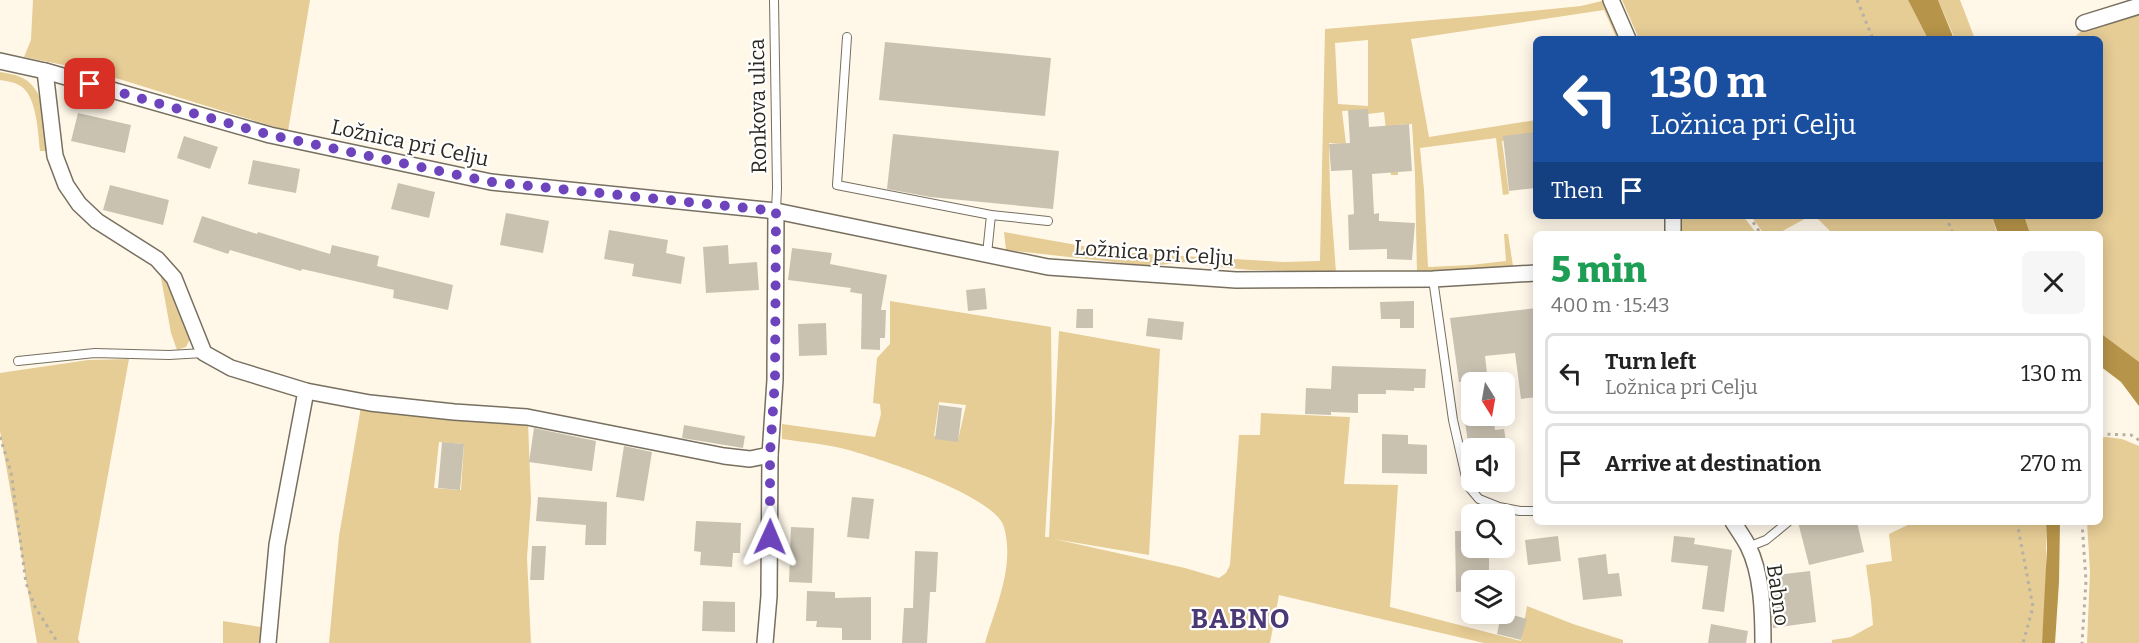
<!DOCTYPE html>
<html lang="en">
<head>
<meta charset="utf-8">
<style>
	body { margin:0; font-family:Bitter,serif; background:#f6f6f6; color:#222; height:100vh; display:flex; flex-direction:column; font-size:22px; white-space:nowrap }
	* { box-sizing:border-box; margin:0 }
	p { font-size:20px; color:#767676 }
	.icon { flex:none; width:33px; height:33px; fill:none; stroke:currentColor; stroke-width:2; stroke-linecap:round; stroke-linejoin:round }
	.map { position:relative; flex:1; overflow:hidden }
	.panel { position:absolute; left:1533px; top:231px; width:570px; height:294px; display:flex; flex-direction:column; background:#fff; border-radius:9px; box-shadow:0 3px 15px #0003 }
	.panel>* { flex:none }
	.banner { position:absolute; left:1533px; top:36px; width:570px; height:183px; border-radius:9px; box-shadow:0 3px 15px #0003; background:#1a4fa0; color:#fff; overflow:hidden }
	.needle { width:39px; rotate:169deg }
	.buttons { position:absolute; left:1461px; top:372px; display:grid; gap:12px }
	.buttons a { display:grid; place-items:center; width:54px; height:54px; border-radius:9px; background:#fff; box-shadow:0 3px 15px #0003; font-size:30px }
	.pin { position:absolute; display:grid; place-items:center; width:51px; height:51px; color:#fff; margin:-26px; border-radius:12px; box-shadow:0 3px 9px #0006 }
	.me { position:absolute; width:66px; margin:-33px; rotate:1deg; stroke-linejoin:round; filter:drop-shadow(0 0 4px #0008) }
	.turn { display:flex; align-items:center; gap:21px; height:126px; padding:0 18px; font-size:27px }
	.turn .icon { width:78px; height:78px; stroke-width:2.5 }
	.turn b { display:block; font-size:42px; line-height:51px }
	.then { display:flex; align-items:center; height:57px; padding:0 18px; background:#0003; gap:12px; font-size:22px }
	.round { display:grid; place-items:center; flex:none; width:63px; height:63px; border-radius:9px; background:#f6f6f6 }
	.summary { display:flex; align-items:center; justify-content:space-between; height:102px; padding:0 18px }
	h1 { font-size:36px; font-weight:800; line-height:45px; color:#1e9e55 }
	ul { padding:0; list-style:none }
	li { display:flex; align-items:center; gap:18px; height:81px; margin:0 12px 9px; padding:0 6px; border:3px solid #e0e0e0; border-radius:9px }
	li div { flex:1 }
	li b { display:block; font-size:22px }
	li em { font-style:normal }
	.map>svg:first-child { display:block }
</style>
</head>
<body>
<div class="map">
<svg width="2139" height="643" viewBox="0 0 2139 643">
	<rect width="100%" height="100%" fill="#fff8e9"/>
	<g fill="#e6cc95" fill-rule="evenodd">
		<path d="M33 0H310L288 131 93 71 24 57 31 40Z"/>
		<path d="M1606 0 1622 39H1617L1604 10 1411 39 1429 137 1536 120V144L1517 138 1502 141 1509 194 1503 195 1496 138 1420 148 1424 190 1428 267 1471 265 1506 261 1504 234H1508L1513 266 1501 269 1417 274 1415 175 1412 124 1395 125 1398 175H1391L1384 112 1368 114 1365 110 1342 111 1346 144 1329 143 1330 192 1336 272 1251 270 1208 266 1198 263 1187 262 1150 266 1006 250 1004 232 1116 252 1284 262 1320 261 1325 29 1480 16 1581 6ZM1368 40V106L1338 104 1335 43Z"/>
		<path d="M1622 0H1908L1928 39H1639Z"/>
		<path d="M1938 0H1960L1975 39H1955Z"/>
		<path d="M2139 3V364L2100 334V234H2027L2021 216H2100V39H2072C2091 21 2115 13 2139 3Z"/>
		<path d="M0 72C6 73 13 74 18 76 47 86 46 126 49 151H40C38 133 37 94 19 85 13 82 6 81 0 80Z"/>
		<path d="M1680 216H1743L1757 234H1681Z"/>
		<path d="M1751 216H1810L1777 234H1764Z"/>
		<path d="M1815 216H1992L1997 234H1833Z"/>
		<path d="M160 272 173 290 191 337 186 347 177 350 171 333Z"/>
		<path d="M890 301 1051 327 1052 421 1045 537H1049L1059 331 1160 349 1149 555 1054 539 1185 568 1219 578 1226 573 1230 565 1239 435H1260L1261 413 1350 417 1344 484 1398 485 1390 607 1521 641 1527 606 1573 624 1623 640V643H1484L1279 595 1270 643H985C996 606 1015 566 1004 527 995 495 877 458 845 449 825 444 803 442 782 439V424L875 437 881 414 880 404 873 403 877 358 890 344ZM939 402 966 405 958 440 934 436Z"/>
		<path d="M129 359 78 639 80 643H37L0 431V373L88 360Z"/>
		<path d="M361 407 528 422 531 501 527 558 531 643H329L339 536ZM439 442 464 444 461 490 434 488Z"/>
		<path d="M2106 437 2122 439 2139 446V643H2087L2090 572 2087 522H2100V438Z"/>
		<path d="M1914 522H2046V592L2042 643H1832V640L1851 637 1873 625 1871 601 1866 565 1892 561 1889 534Z"/>
		<path d="M223 621 261 627 260 643H223Z"/>
	</g>
	<g fill="#b69449">
		<path d="M1908 0H1938L1954 39H1928Z"/>
		<path d="M1992 216H2024L2030 234H1998Z"/>
		<path d="M2100 333 2139 362V406L2121 382 2100 366Z"/>
		<path d="M2046 522H2060L2059 582 2055 643H2042L2047 548Z"/>
	</g>
	<g fill="#cac2b1">
		<path d="M885 42 1051 58 1045 116 879 100Z"/>
		<path d="M1368 109 1369 127 1409 124 1412 171 1372 174 1374 214 1379 213V221L1415 223 1412 260 1387 259V249L1349 250 1348 215 1354 214 1352 170 1331 171 1329 144 1350 143 1348 110Z"/>
		<path d="M78 113 131 125 125 153 71 141Z"/>
		<path d="M1536 132V188L1509 191 1503 136Z"/>
		<path d="M893 134 1059 151 1053 209 930 197 887 189Z"/>
		<path d="M184 136 218 147 210 169 177 158Z"/>
		<path d="M253 160 300 169 296 193 248 184Z"/>
		<path d="M398 183 435 192 429 218 391 209Z"/>
		<path d="M110 185 169 200 163 225 103 210Z"/>
		<path d="M506 213 549 221 543 253 500 245Z"/>
		<path d="M202 216 257 234 258 232 330 254 332 245 379 256 377 266 453 285 448 310 393 298 394 290 302 269 301 271 230 250 228 254 193 242Z"/>
		<path d="M609 230 668 240 666 253 685 257 681 284 632 276 634 264 604 259Z"/>
		<path d="M728 245 729 264 757 262 759 290 706 293 703 247Z"/>
		<path d="M792 248 832 253 830 264 887 275 881 310H886L885 338H880V350L861 349 862 294 850 292 851 288 788 280Z"/>
		<path d="M985 288 987 309 968 311 966 290Z"/>
		<path d="M1414 301V328H1400V319H1381L1380 302Z"/>
		<path d="M1536 308V397L1521 399 1515 353 1485 356 1488 382H1459L1450 318Z"/>
		<path d="M1077 309H1093V328H1076Z"/>
		<path d="M1148 318 1184 322 1182 340 1146 336Z"/>
		<path d="M826 323 827 355 799 356 798 324Z"/>
		<path d="M1332 366 1426 369 1425 388H1414V391L1386 390V394H1358V413L1331 412V415L1305 414 1306 388 1331 389Z"/>
		<path d="M939 405 962 408 958 442 935 439Z"/>
		<path d="M1464 416H1493L1495 430 1504 429 1507 448H1469Z"/>
		<path d="M684 425 745 436 743 448 682 438Z"/>
		<path d="M534 428 596 441 592 471 529 462Z"/>
		<path d="M1382 434 1408 435V444L1427 445V474L1382 473Z"/>
		<path d="M442 442 464 444 460 490 438 488Z"/>
		<path d="M624 446 652 452 644 501 616 497Z"/>
		<path d="M538 497 607 502 606 545H585L586 525 536 521Z"/>
		<path d="M852 497 874 499 869 539 847 537Z"/>
		<path d="M696 521 741 523 740 553H733L732 567 700 565 701 552 694 551Z"/>
		<path d="M1798 522H1857L1864 552 1809 565Z"/>
		<path d="M791 527 814 528 812 583 789 582Z"/>
		<path d="M1455 531H1472V548H1489V580H1472V591L1456 592Z"/>
		<path d="M1558 536 1561 561 1528 565 1525 540Z"/>
		<path d="M1674 536 1695 538 1694 544 1732 550 1724 612 1702 609 1708 566 1671 562Z"/>
		<path d="M532 546H546L544 580H530Z"/>
		<path d="M915 551 938 552 936 592H930L927 643H902L904 608H913Z"/>
		<path d="M1606 554 1608 574 1619 573 1622 596 1583 600 1578 558Z"/>
		<path d="M1810 571 1816 622 1773 628 1768 576Z"/>
		<path d="M807 591 835 592V598L871 597V640H842V628L816 627 817 621H806Z"/>
		<path d="M703 601 735 602V632L702 631Z"/>
		<path d="M1513 615 1527 619 1521 640 1497 634 1500 620 1511 623Z"/>
		<path d="M1711 624 1748 631 1746 643H1708Z"/>
	</g>
	<g fill="none" stroke-linecap="round" stroke-linejoin="round">
		<g stroke="#776f5f" stroke-width="10">
			<g id="service">
				<path d="M774 0 777 188 776 211"/>
				<path d="M847 37 837 185 991 215 987 254"/>
				<path d="M991 215 1048 221"/>
				<path d="M1433 279 1453 420 1468 486 1479 499 1499 507 1520 511H1536"/>
				<path d="M18 361 95 353 169 355 204 353"/>
				<path d="M1748 547 1766 540 1788 522"/>
			</g>
		</g>
		<g stroke="#776f5f" stroke-width="18">
			<g id="minor">
				<path d="M1611 0 1628 39"/>
				<path d="M2084 23 2139 6"/>
				<path d="M0 61 45 71 270 135 491 182 776 211 1048 267 1236 280 1433 279 1536 273"/>
				<path d="M45 71 55 156 66 185 79 204 97 221 157 259 174 278 204 353 231 368 306 391 370 403 454 412 527 417 724 456 750 459 770 455 775 380 776 211"/>
				<path d="M1673 216V234"/>
				<path d="M1733 522C1738 530 1744 538 1748 546 1762 574 1763 612 1763 643"/>
				<path d="M268 643 277 545 306 391"/>
				<path d="M765 643 769 596 770 455"/>
			</g>
		</g>
		<g stroke="#b7b1a5" stroke-width="3" stroke-dasharray="3 4.5" stroke-linecap="butt">
			<path d="M1857 0 1873 39"/>
			<path d="M1749 216 1761 234"/>
			<path d="M1946 216 1953 234"/>
			<path d="M2100 434 2131 435 2139 440"/>
			<path d="M0 437 11 472 26 583 35 607 58 643"/>
			<path d="M2017 522 2033 607 2023 643"/>
			<path d="M2082 522 2086 581 2082 643"/>
		</g>
		<use href="#service" stroke="#fff" stroke-width="8"/>
		<use href="#minor" stroke="#fff" stroke-width="15"/>
	</g>
	<g fill="none" stroke-linecap="round" stroke-linejoin="round">
		<path stroke="#6e44bc" stroke-width="10" stroke-dasharray="0 18" d="M90 84 270 135 491 182 776 211 775 380 770 454V537"/>
	</g>
	<g text-anchor="middle" stroke-width="4.5" stroke-linejoin="round" paint-order="stroke">
		<g font-size="21" fill="#2c2922" stroke="#fff">
			<text transform="translate(758 106) rotate(-91)" y="7">Ronkova ulica</text>
			<text transform="translate(410 143) rotate(12)" y="7">Ložnica pri Celju</text>
			<text transform="translate(1154 253) rotate(4)" y="7">Ložnica pri Celju</text>
			<text transform="translate(1778 595) rotate(82)" y="7">Babno</text>
		</g>
		<g font-size="27" font-weight="bold" letter-spacing="1.5" fill="#4a3975" stroke="#fff">
			<text x="1241" y="628">BABNO</text>
		</g>
	</g>
</svg>
<div class="buttons">
<a><svg class="needle" viewBox="-14 -14 28 28"><path d="M0-13l5 13h-10z" fill="#e53935"/><path d="M0 13l5-13h-10z" fill="#767676"/></svg></a>
<a><svg class="icon" aria-label="sound" viewBox="0 0 24 24"><path d="M4 9h4l5-4v14l-5-4H4zM17 9q2 3 0 6"/></svg></a>
<a><svg class="icon" aria-label="search" viewBox="0 0 24 24"><circle cx="10" cy="10" r="6"/><path d="M15 15l6 6"/></svg></a>
<a><svg class="icon" aria-label="layers" viewBox="0 0 24 24"><path d="M12 4l9 5-9 5-9-5zM3 14l9 5 9-5"/></svg></a>
</div>
<div class="pin" style="left:90px;top:84px;background:#d93025"><svg class="icon" aria-label="arrive" viewBox="0 0 24 24"><path d="M6 21V4h12l-3 4 3 4H6"/></svg></div>
<svg class="me" style="left:770px;top:537px" viewBox="-20 -20 40 40"><path d="M0-17L14 15 0 8-14 15z" fill="#6e44bc" stroke="#fff" stroke-width="4"/></svg>
<div class="banner">
<div class="turn"><svg class="icon" aria-label="left" viewBox="0 0 24 24"><path d="M17 20v-9H6M10 6l-5 5 5 5"/></svg><div><b>130 m</b>Ložnica pri Celju</div></div>
<div class="then">Then<svg class="icon" aria-label="arrive" viewBox="0 0 24 24"><path d="M6 21V4h12l-3 4 3 4H6"/></svg></div>
</div>
<section class="panel">
<div class="summary"><div><h1>5 min</h1><p>400 m · 15:43</p></div><a class="round"><svg class="icon" aria-label="close" viewBox="0 0 24 24"><path d="M6 6l12 12M18 6L6 18"/></svg></a></div>
<ul>
<li><svg class="icon" aria-label="left" viewBox="0 0 24 24"><path d="M17 20v-9H6M10 6l-5 5 5 5"/></svg><div><b>Turn left</b><p>Ložnica pri Celju</p></div><em>130 m</em></li>
<li><svg class="icon" aria-label="arrive" viewBox="0 0 24 24"><path d="M6 21V4h12l-3 4 3 4H6"/></svg><div><b>Arrive at destination</b></div><em>270 m</em></li>
</ul>
</section>
</div>
</body>
</html>
